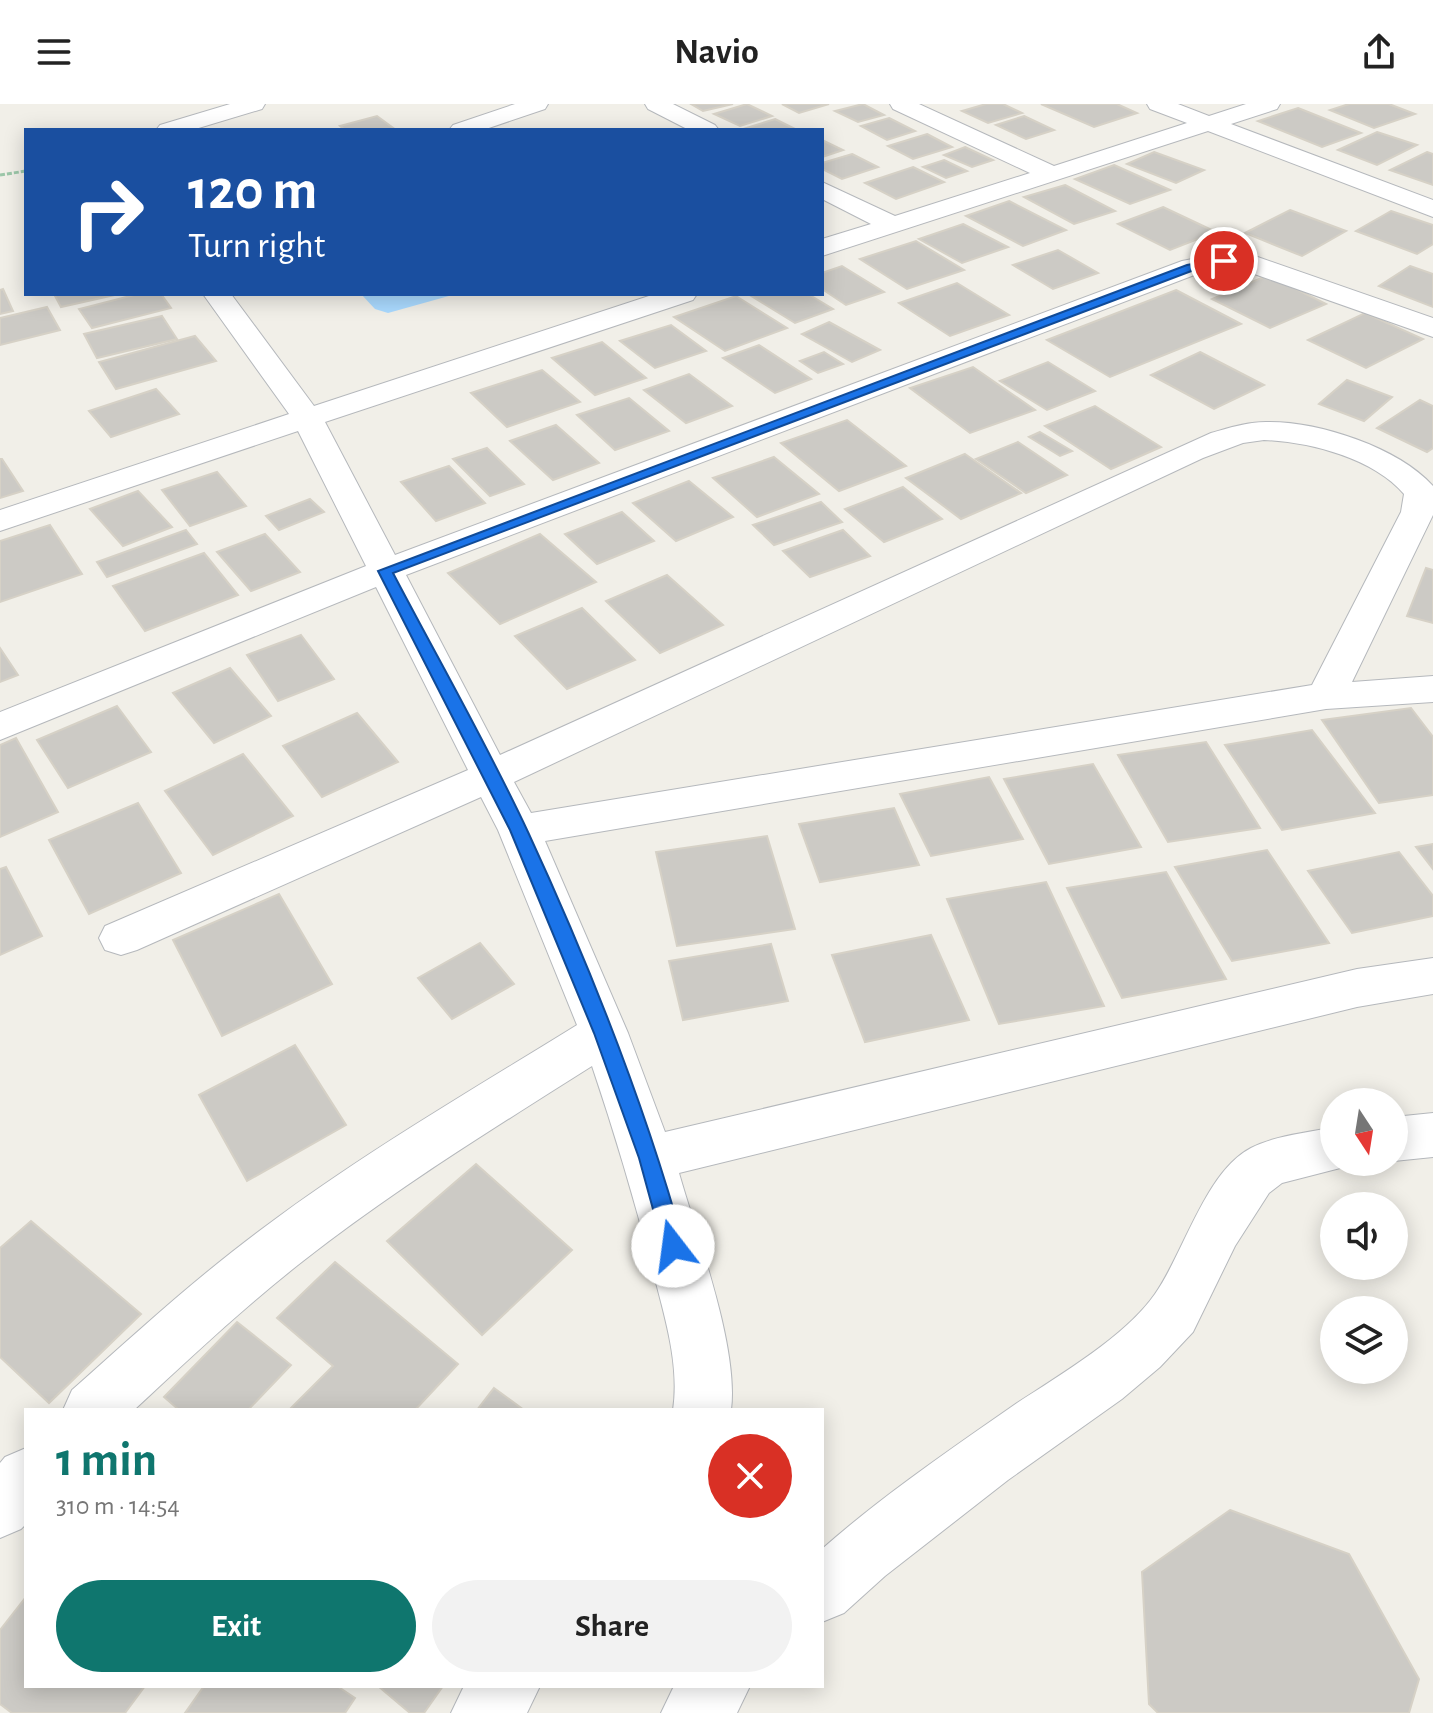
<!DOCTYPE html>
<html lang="en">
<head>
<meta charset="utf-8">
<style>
	body { margin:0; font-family:"Alegreya Sans",sans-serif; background:#f2f2f2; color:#222; height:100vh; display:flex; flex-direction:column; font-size:30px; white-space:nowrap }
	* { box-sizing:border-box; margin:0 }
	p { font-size:26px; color:#767676 }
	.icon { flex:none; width:44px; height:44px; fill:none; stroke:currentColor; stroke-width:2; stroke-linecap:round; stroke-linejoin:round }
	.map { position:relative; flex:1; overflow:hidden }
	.drawer { position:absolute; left:24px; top:1304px; width:800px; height:280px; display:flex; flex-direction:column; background:#fff; border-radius:0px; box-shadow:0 4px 20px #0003 }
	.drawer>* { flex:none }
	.banner { position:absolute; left:24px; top:24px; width:800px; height:168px; border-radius:0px; box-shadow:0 4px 20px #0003; background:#1a4fa0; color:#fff; overflow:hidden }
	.needle { width:52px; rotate:168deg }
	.controls { position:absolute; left:1320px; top:984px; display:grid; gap:16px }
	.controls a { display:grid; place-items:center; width:88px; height:88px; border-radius:50%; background:#fff; box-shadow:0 4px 20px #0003; font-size:40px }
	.pin { position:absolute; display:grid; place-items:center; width:68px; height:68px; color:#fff; margin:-34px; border:4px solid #fff; border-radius:50%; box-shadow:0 2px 8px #0007 }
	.me { position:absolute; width:88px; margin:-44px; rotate:345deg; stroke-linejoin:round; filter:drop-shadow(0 0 6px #0008) }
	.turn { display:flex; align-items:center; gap:28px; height:168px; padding:0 32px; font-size:36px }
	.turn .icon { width:104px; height:104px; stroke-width:2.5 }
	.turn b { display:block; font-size:56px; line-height:68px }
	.round { display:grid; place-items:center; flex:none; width:84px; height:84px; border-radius:42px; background:#f2f2f2 }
	.head { display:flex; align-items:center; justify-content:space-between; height:136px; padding:0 32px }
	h1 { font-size:48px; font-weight:600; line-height:60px; color:#0f766e }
	.primary-button { display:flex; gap:16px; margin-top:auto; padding:16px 32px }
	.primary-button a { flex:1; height:92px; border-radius:48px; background:#0f766e; color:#fff; font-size:32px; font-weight:600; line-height:92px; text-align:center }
	.primary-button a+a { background:#f2f2f2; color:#222 }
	header { display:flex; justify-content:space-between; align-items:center; height:104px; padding:0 32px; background:#fff; font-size:36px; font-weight:600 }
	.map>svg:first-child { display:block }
</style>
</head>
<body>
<header><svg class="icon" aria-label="menu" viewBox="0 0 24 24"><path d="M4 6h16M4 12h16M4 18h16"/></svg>Navio<svg class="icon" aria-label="share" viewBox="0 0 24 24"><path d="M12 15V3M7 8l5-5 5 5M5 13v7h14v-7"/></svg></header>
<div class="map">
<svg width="1433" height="1609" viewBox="0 0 1433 1609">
	<rect width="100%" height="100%" fill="#f1efe8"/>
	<path fill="#aadaff" d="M361 190H456L388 209 375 205Z"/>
	<g fill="#cccac5" stroke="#d6d1c6" stroke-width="2">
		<path d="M691 0H733L703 7Z"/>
		<path d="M747 0 772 12 740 22 714 10Z"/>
		<path d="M782 0H829L799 9Z"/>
		<path d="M863 0 884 11 858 18 835 7Z"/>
		<path d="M986 0H1003L1022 9 988 19 962 7Z"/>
		<path d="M1041 0H1117L1137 9 1094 23Z"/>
		<path d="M1349 0H1389L1415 10 1374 24 1330 6Z"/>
		<path d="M1298 4 1361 29 1322 43 1258 17Z"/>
		<path d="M377 12 396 26H345L340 22Z"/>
		<path d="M1024 12 1054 26 1026 35 996 21Z"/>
		<path d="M889 14 915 27 887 36 861 22Z"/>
		<path d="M775 15 797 26H740Z"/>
		<path d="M1377 28 1417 41 1377 61 1338 46Z"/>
		<path d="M927 30 952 43 913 55 888 42Z"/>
		<path d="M822 36 843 46 822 53Z"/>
		<path d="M965 43 993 56 972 63 944 51Z"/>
		<path d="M1154 48 1204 66 1176 79 1127 60Z"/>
		<path d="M1427 48 1433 50V81L1390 66Z"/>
		<path d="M852 50 878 63 842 75 822 65V59Z"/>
		<path d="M944 56 967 67 946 74 923 63Z"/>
		<path d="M1114 61 1170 86 1130 100 1075 75Z"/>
		<path d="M913 63 944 78 896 95 865 79Z"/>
		<path d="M1065 81 1115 107 1074 120 1024 93Z"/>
		<path d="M1009 97 1066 126 1023 142 966 112Z"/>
		<path d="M1163 103 1216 128 1170 146 1118 120Z"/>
		<path d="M1290 106 1346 127 1302 152 1245 129Z"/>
		<path d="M1391 107 1433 121V140L1417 150 1356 127Z"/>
		<path d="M963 120 1008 143 962 159 919 135Z"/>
		<path d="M916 137 964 166 907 185 860 155Z"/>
		<path d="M1058 146 1098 169 1053 185 1013 161Z"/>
		<path d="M842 162 884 188 846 201 822 185V169Z"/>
		<path d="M1410 162 1433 170V203L1379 182Z"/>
		<path d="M1268 171 1326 200 1270 224 1212 195Z"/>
		<path d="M957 179 1009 211 950 232 899 199Z"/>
		<path d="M3 185 13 207 0 210V186Z"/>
		<path d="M1176 186 1241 220 1110 273 1047 236Z"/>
		<path d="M54 190H119L61 203Z"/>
		<path d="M138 190H161L171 204 92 224 79 205Z"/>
		<path d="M748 190H808L833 205 795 219Z"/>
		<path d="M736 192 787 224 725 247 674 213Z"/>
		<path d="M47 203 60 226 0 241V214Z"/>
		<path d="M1365 209 1423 235 1366 264 1308 236Z"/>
		<path d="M162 212 177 235 97 254 84 230Z"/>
		<path d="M829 218 880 246 852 258 802 230Z"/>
		<path d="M671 221 706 247 655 264 620 237Z"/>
		<path d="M195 232 216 257 116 285 99 258Z"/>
		<path d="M602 238 646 274 595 291 552 254Z"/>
		<path d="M759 241 811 275 775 289 723 254Z"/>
		<path d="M824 248 843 260 818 269 800 257Z"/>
		<path d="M1200 248 1264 281 1214 305 1151 271Z"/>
		<path d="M1048 258 1095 287 1047 306 1000 277Z"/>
		<path d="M973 263 1035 306 970 329 910 284Z"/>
		<path d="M542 266 580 298 507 323 471 289Z"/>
		<path d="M689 270 732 302 686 319 644 286Z"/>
		<path d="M1347 276 1392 293 1364 317 1319 300Z"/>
		<path d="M156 285 179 310 111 333 89 307Z"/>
		<path d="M629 294 669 327 615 346 577 311Z"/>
		<path d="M1420 296 1433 302V344L1427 348 1377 324Z"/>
		<path d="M1095 302 1161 343 1111 365 1045 322Z"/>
		<path d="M847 316 906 362 839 387 781 339Z"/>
		<path d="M556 321 599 359 553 376 510 337Z"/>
		<path d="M1040 328 1072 347 1060 352 1029 333Z"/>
		<path d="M1018 338 1067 371 1026 389 976 355Z"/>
		<path d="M487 344 524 380 490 392 453 355Z"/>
		<path d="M965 350 1021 389 961 415 906 374Z"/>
		<path d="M774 353 819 390 757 413 713 374Z"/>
		<path d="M0 355H2L23 387 0 394Z"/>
		<path d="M449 362 485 399 436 417 401 378Z"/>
		<path d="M217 368 246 402 190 422 162 386Z"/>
		<path d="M689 377 733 413 676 437 633 399Z"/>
		<path d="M903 383 942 415 884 438 845 405Z"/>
		<path d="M138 387 172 423 123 442 90 405Z"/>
		<path d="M310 395 324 408 279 426 266 412Z"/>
		<path d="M821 398 842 418 774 441 753 421Z"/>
		<path d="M622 408 654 437 597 460 565 430Z"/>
		<path d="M50 421 82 470 0 498V437Z"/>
		<path d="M186 426 197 440 107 473 97 458Z"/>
		<path d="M843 426 870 452 810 473 783 447Z"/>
		<path d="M265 430 300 468 251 487 217 448Z"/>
		<path d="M540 430 596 478 500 520 448 469Z"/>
		<path d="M204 449 238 491 145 527 113 482Z"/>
		<path d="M1426 464 1433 466V519L1407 512Z"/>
		<path d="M667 471 723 521 660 549 606 497Z"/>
		<path d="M582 504 635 556 567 585 515 532Z"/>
		<path d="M301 531 334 575 278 597 247 551Z"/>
		<path d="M0 544 18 571 0 578Z"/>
		<path d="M230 564 271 612 214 639 173 589Z"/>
		<path d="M117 602 151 648 68 684 37 636Z"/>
		<path d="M1411 604 1433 633V691L1379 699 1322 616Z"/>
		<path d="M357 609 398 658 322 693 283 642Z"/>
		<path d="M1312 626 1375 709 1282 726 1225 641Z"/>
		<path d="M16 634 58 708 0 733V641Z"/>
		<path d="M1206 638 1260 724 1168 738 1118 651Z"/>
		<path d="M243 650 293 712 213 751 165 687Z"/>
		<path d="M1093 660 1141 743 1049 760 1004 675Z"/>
		<path d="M989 673 1023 735 931 752 900 690Z"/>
		<path d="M138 699 181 769 89 810 49 736Z"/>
		<path d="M894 704 919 761 820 778 799 720Z"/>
		<path d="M767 732 795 825 677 842 656 748Z"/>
		<path d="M1433 740V765L1416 743Z"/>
		<path d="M1267 746 1329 839 1232 857 1175 763Z"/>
		<path d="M1399 748 1433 792V812L1352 829 1308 767Z"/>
		<path d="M6 763 42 832 0 851V765Z"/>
		<path d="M1166 768 1226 875 1122 894 1067 784Z"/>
		<path d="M1046 778 1104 902 999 920 947 795Z"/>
		<path d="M279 790 332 880 222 932 173 836Z"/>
		<path d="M931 831 969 916 865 938 832 851Z"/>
		<path d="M480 839 514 880 452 915 418 874Z"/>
		<path d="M771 840 788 897 683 916 669 857Z"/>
		<path d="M295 941 346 1021 247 1077 199 991Z"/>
		<path d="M476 1060 572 1146 482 1231 387 1137Z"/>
		<path d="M31 1117 141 1210 49 1299 0 1253V1144Z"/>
		<path d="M335 1158 458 1260 415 1306H289L333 1262 277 1214Z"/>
		<path d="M237 1218 291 1261 248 1306H179L164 1293Z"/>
		<path d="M494 1284 524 1306H477Z"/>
		<path d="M1230 1406 1349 1450 1419 1575 1409 1609H1158L1149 1600 1142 1468Z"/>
		<path d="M26 1493V1582H145L125 1609H12L0 1600V1526Z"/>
		<path d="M204 1582H337L355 1594 345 1609H185Z"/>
		<path d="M378 1582H443L424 1609H410Z"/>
	</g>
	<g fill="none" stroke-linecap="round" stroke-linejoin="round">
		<g stroke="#b5b8bc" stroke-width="2">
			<g id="minor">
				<path d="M230 0H265L262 5 192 26H156L160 21Z"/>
				<path d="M515 0H548L545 5 483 26H449L453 21Z"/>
				<path d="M645 0H673L715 21 719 26H689L648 5Z"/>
				<path d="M890 0H919L1054 62 1187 19 1150 5 1147 0H1178L1209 12 1246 0H1280L1277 5 1231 20 1433 96V113L1208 27 822 152V135L871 120 822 95V78L895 112 1030 69 893 5Z"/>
				<path d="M1224 149 1252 151 1433 214V233L1240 165 1197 170 406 471 500 651 1211 329C1229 324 1247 318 1266 318 1318 317 1398 343 1433 382V411L1352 578 1433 572V598L1326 605 545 737 628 929 665 1028 1357 865 1433 854V890L1357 903 679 1069C697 1133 739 1243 731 1306H673C680 1260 664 1211 653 1167 635 1098 615 1030 592 962 494 1024 395 1085 303 1157 244 1203 189 1255 134 1306H63L72 1286C135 1230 198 1172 266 1122 365 1048 472 986 577 921L498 726 481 693 137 846 121 851 105 846 99 834 105 822 468 666 376 483 0 636V608L366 462 298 327 0 427V406L289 310 203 190H231L314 302 655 190H697L693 196 325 318 395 451 1182 157ZM1264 336C1310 338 1373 354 1404 390L1401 408 1312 581 531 709 514 678 1203 354 1243 339Z"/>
				<path d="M1433 1009V1053L1394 1057V1013Z"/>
				<path d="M1334 1023V1058H1353L1352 1061 1282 1079 1269 1089 1235 1142 1193 1228 1160 1263 1122 1295 1008 1376 885 1472 844 1509 822 1518V1445C882 1392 951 1345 1017 1299 1060 1271 1126 1232 1155 1190 1184 1149 1205 1068 1251 1044 1276 1031 1308 1029 1334 1023Z"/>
				<path d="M26 1344V1420L21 1425 0 1434V1359L5 1353Z"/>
				<path d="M464 1582H540L527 1609H451Z"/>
				<path d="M674 1582H750L737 1609H661Z"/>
			</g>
		</g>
		<path stroke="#9cc7a9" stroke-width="3" stroke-dasharray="5 2" stroke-linecap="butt" d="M0 71 26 67"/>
		<use href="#minor" fill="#fff" fill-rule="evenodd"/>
	</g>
	<path fill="#1a73e8" stroke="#114b97" stroke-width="2" d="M1224 154H1227V159L1194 166 393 469C438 555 487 640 528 728 590 862 645 1000 684 1142L681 1149 673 1152 665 1149 639 1054 594 929 510 726 378 467 1187 161Z"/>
</svg>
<div class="controls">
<a><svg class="needle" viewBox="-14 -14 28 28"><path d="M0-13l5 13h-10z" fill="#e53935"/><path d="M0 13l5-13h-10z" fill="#767676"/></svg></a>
<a><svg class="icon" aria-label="sound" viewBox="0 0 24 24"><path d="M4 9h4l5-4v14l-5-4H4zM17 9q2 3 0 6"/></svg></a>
<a><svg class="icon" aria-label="layers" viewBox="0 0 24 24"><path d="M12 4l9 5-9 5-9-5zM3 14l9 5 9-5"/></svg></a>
</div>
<div class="pin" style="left:1224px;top:157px;background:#d93025"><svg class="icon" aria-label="arrive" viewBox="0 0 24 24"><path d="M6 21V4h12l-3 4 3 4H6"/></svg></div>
<svg class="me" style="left:673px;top:1142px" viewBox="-20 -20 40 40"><circle r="19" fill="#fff"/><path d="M0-13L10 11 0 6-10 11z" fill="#1a73e8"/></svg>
<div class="banner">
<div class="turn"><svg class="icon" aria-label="right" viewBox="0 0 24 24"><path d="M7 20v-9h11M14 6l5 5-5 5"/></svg><div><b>120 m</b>Turn right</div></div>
</div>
<section class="drawer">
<div class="head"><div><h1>1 min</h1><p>310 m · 14:54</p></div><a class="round" style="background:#d93025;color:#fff"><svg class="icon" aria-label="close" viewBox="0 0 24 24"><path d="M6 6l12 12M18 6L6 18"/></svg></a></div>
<div class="primary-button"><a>Exit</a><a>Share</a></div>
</section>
</div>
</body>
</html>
